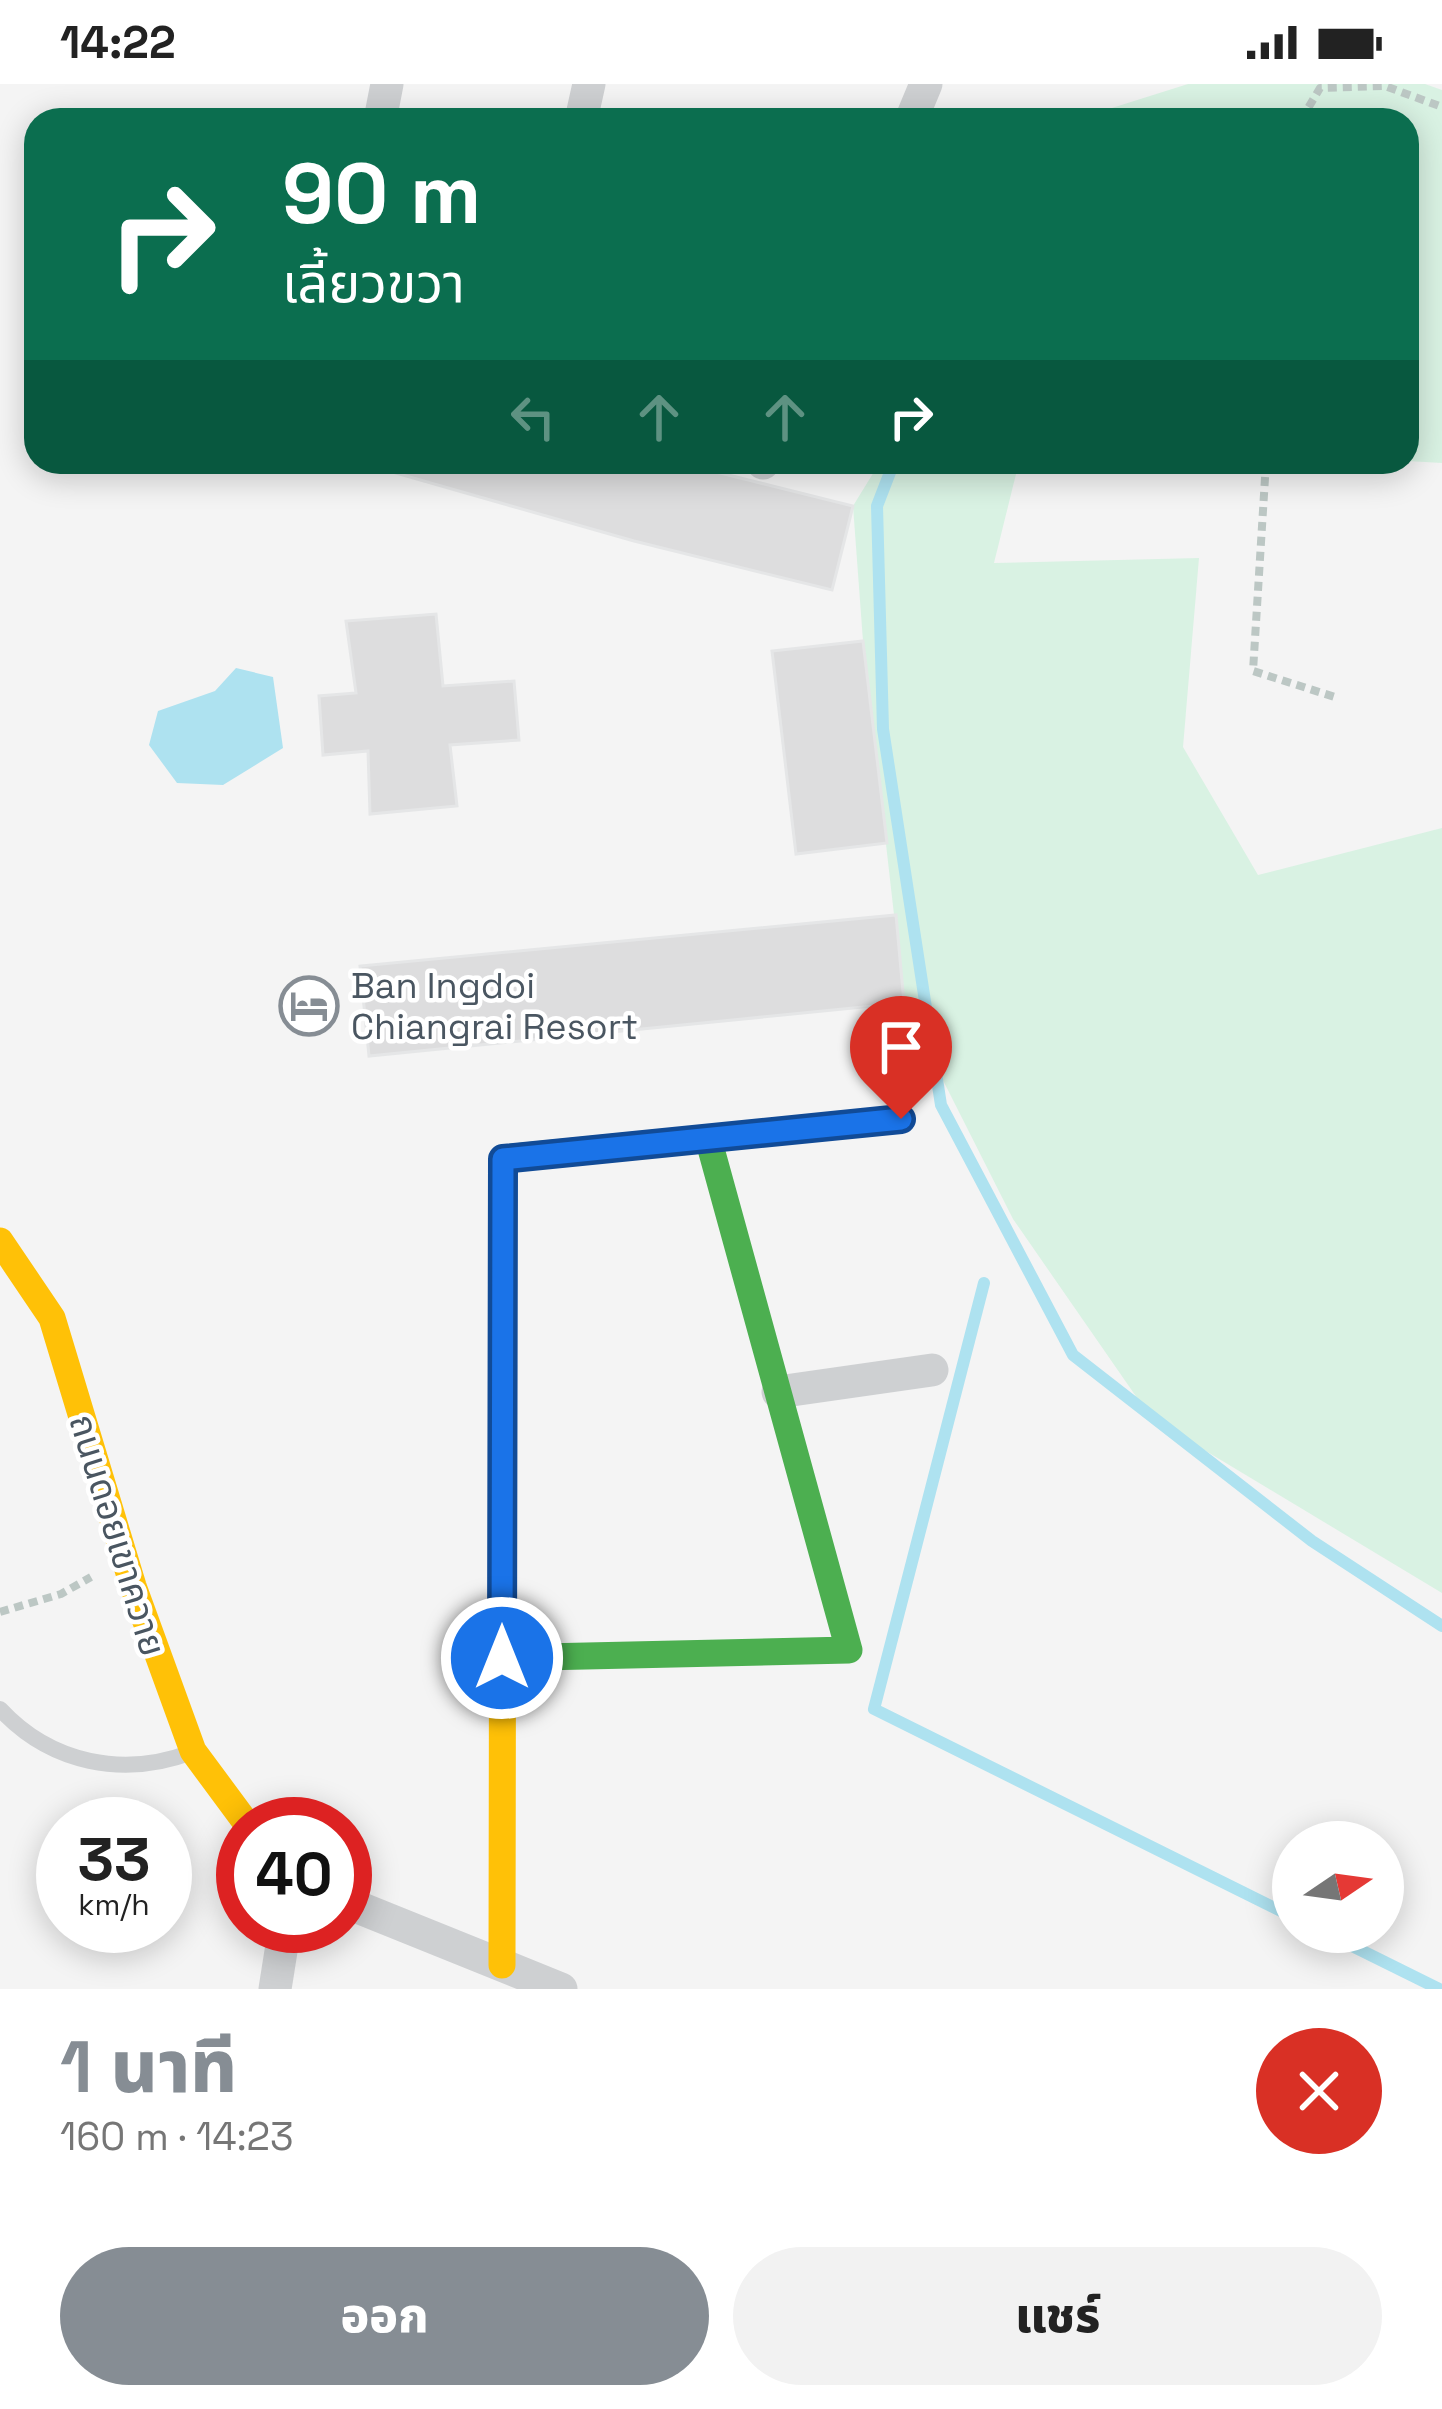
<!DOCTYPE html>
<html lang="th">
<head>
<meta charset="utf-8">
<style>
	body { margin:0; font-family:"Space Grotesk","Noto Sans Thai",sans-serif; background:#f2f2f2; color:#222; height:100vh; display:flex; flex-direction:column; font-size:45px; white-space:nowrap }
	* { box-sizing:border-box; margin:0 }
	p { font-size:39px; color:#767676 }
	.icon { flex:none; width:66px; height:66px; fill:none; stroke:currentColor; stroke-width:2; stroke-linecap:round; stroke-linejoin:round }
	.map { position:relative; height:1905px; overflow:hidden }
	.sheet { display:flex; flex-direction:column; background:#fff; flex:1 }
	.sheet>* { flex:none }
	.banner { position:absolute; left:24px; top:24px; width:1395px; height:366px; border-radius:36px; box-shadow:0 6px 30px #0003; background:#0b6e4f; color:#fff; overflow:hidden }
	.needle { width:78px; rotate:77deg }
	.buttons { position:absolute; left:1272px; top:1737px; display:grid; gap:24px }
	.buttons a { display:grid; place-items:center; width:132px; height:132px; border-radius:50%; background:#fff; box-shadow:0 6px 30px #0003; font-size:60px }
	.speed { position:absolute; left:36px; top:1713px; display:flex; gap:24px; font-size:60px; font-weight:700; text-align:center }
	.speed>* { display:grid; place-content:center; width:156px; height:156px; border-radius:50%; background:#fff; box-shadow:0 6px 30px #0003; line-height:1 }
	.speed small { font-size:30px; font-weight:400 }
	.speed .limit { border:18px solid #d22; background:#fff; color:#111 }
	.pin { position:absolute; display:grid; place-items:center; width:102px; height:102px; color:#fff; margin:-123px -51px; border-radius:50% 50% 50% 0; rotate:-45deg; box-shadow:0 0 12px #0007 }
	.pin .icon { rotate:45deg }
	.me { position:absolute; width:132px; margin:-66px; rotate:0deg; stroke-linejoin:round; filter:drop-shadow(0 0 9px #0008) }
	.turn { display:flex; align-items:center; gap:42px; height:252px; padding:0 60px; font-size:54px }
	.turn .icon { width:156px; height:156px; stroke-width:2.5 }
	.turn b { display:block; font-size:84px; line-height:102px }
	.lanes { display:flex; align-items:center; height:114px; padding:0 60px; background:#0003; justify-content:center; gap:60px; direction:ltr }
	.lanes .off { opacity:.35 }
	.round { display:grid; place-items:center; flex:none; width:126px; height:126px; border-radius:63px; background:#f2f2f2 }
	.overview { display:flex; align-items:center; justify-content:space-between; height:204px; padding:0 60px }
	h1 { font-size:72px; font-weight:800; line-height:90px; color:#868d94 }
	.action { display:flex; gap:24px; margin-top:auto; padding:24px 60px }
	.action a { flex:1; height:138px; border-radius:72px; background:#868d94; color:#fff; font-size:48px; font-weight:800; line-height:138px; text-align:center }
	.action a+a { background:#f2f2f2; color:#222 }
	.status { display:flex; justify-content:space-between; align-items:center; height:84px; padding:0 60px; background:#fff; direction:ltr }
	.status svg { height:33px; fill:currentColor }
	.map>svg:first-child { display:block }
</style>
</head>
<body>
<div class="status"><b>14:22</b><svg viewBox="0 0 49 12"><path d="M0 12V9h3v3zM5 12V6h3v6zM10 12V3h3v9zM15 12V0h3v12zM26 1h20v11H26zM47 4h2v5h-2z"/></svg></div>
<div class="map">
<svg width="1442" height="1905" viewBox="0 0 1442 1905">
	<rect width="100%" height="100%" fill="#f4f4f4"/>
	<g fill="#d9f2e3">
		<path d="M1188 0H1425L1442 6V379L1407 377V36H1091L1096 29Z"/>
		<path d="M880 378H1019L994 479 1199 474 1183 663 1258 791 1442 744V1509L1151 1334 1013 1135 904 919 863 557 853 422Z"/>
	</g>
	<path fill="#aee2f0" d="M236 584 273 593 283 664 223 701 177 699 149 661 158 627 215 607Z"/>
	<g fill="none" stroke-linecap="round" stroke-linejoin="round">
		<g stroke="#aee2f0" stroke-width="12">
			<path d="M894 378 877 422 883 645 941 1021 1073 1271 1312 1457 1442 1542"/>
			<path d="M984 1199 874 1625 1293 1833"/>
			<path d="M1324 1848 1439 1905"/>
		</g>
	</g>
	<g fill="#ddddde" stroke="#e5e6e7" stroke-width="3">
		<path d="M393 378H676L853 422 832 506 634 457 392 388Z"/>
		<path d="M436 530 443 602 514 597 519 656 450 661 457 722 370 730 368 667 323 671 319 612 356 609 346 537Z"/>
		<path d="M863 557 887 759 796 770 772 567Z"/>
		<path d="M896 831 904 919 369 972 360 882Z"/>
	</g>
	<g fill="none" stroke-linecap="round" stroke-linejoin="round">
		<g stroke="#bcc7c4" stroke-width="8" stroke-dasharray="9 6" stroke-linecap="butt">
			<path d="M1301 36 1320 4 1385 2 1442 23"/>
			<path d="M1266 378 1253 587 1338 614"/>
			<path d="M0 1528 61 1510 91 1493"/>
		</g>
		<path stroke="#ced0d2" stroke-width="16" d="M0 1625C51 1680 124 1694 192 1668"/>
		<g stroke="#ced0d2" stroke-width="33">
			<path d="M380 36 387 0"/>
			<path d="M581 36 589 0"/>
			<path d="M911 36 926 0"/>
			<path d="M763 379V378"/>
			<path d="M778 1308 932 1286"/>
			<path d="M345 1818 561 1905"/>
			<path d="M275 1905 285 1842"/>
		</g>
		<g stroke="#4caf50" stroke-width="27">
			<path d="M503 1242V1074L901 1035"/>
			<path d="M502 1574 849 1566 708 1054"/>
		</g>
		<g stroke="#ffc107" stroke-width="27">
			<path d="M0 1157 52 1234 133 1502 193 1667 247 1740"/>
			<path d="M502 1881 503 1242"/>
		</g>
	</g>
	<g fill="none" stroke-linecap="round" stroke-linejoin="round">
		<g stroke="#114b97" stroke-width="30">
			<path id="route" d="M502 1574 503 1075 901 1035"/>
		</g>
		<use href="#route" stroke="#1a73e8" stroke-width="21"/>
	</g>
	<defs>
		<g id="hotel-ring" transform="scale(3)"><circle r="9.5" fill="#fff" stroke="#868d94" stroke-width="1.5"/><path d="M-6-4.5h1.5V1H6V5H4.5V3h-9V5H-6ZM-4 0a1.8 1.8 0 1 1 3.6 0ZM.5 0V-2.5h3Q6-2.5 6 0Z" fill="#868d94"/></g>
	</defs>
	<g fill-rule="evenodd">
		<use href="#hotel-ring" x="309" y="922"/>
	</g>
	<g text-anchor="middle" stroke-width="9" stroke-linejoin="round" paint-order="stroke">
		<g font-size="36" fill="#4a5661" stroke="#fff" text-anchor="start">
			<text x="351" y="914">Ban Ingdoi<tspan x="351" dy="41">Chiangrai Resort</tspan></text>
		</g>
		<g font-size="36" fill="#4a5661" stroke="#fff">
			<text transform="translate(118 1451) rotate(73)" y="13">ถนนดอยเขาควาย</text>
		</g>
	</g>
</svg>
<div class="buttons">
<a><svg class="needle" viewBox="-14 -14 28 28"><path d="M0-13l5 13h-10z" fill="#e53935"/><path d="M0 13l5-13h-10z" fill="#767676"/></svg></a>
</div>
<div class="speed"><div>33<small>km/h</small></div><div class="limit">40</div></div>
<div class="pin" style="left:901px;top:1035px;background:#d93025"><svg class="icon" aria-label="arrive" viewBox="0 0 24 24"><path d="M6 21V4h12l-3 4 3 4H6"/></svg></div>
<svg class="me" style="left:502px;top:1574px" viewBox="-20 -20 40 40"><circle r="17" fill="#1a73e8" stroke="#fff" stroke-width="3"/><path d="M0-11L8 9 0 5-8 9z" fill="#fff"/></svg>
<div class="banner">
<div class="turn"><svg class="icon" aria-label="right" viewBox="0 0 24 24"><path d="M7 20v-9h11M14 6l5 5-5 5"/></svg><div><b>90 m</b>เลี้ยวขวา</div></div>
<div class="lanes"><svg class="icon off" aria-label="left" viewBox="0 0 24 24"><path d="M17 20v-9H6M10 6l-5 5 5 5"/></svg><svg class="icon off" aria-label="ahead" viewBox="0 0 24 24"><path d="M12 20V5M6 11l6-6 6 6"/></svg><svg class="icon off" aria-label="ahead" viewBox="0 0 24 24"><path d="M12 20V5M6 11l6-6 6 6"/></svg><svg class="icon" aria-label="right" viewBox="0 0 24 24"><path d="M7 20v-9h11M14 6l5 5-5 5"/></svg></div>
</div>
</div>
<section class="sheet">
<div class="overview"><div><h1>1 นาที</h1><p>160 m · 14:23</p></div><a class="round" style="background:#d93025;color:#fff"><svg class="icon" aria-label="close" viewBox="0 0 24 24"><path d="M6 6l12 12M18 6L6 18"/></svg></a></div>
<div class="action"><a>ออก</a><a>แชร์</a></div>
</section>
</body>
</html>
